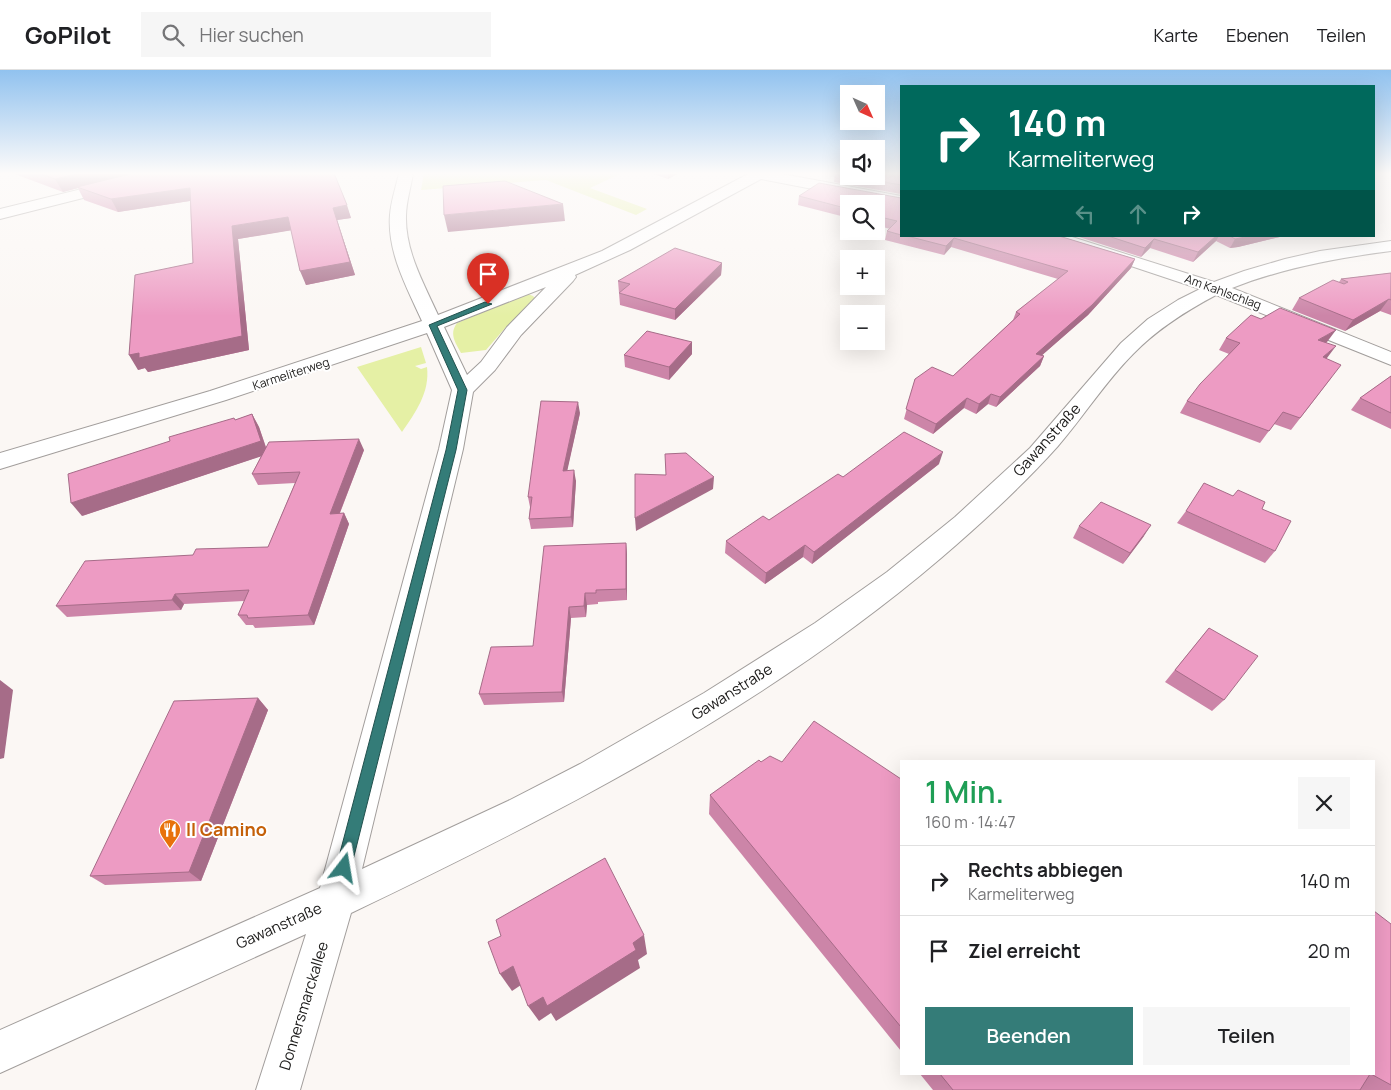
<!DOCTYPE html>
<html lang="de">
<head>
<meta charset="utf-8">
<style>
	body { margin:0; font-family:Manrope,sans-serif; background:#f6f6f6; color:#202124; height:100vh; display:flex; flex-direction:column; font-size:19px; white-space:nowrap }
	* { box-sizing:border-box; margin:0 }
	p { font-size:16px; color:#757577 }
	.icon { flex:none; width:28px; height:28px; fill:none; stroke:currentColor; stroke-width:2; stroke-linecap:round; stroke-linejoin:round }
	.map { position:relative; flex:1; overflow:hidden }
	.panel { position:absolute; left:900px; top:690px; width:475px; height:315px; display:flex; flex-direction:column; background:#fff; border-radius:0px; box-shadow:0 5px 20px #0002 }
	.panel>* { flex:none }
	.guide { position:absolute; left:900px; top:15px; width:475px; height:152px; border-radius:0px; box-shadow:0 5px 20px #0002; background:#00695c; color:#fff; overflow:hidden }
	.needle { width:32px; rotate:135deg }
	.controls { position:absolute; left:840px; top:15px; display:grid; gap:10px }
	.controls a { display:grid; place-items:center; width:45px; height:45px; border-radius:0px; background:#fff; box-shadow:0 5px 20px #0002; font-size:25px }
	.pin { position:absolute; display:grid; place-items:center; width:42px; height:42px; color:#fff; margin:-51px -21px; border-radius:50% 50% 50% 0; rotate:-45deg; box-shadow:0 0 5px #0007 }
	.pin .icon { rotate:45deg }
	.me { position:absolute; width:55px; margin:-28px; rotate:14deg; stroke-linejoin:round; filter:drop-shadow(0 0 4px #0008) }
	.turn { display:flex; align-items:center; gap:18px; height:105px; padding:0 25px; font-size:22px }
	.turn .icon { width:65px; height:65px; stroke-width:2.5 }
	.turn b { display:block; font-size:35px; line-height:42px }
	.lanes { display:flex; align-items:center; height:48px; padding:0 25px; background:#0003; justify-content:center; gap:25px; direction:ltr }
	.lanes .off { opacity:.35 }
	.round { display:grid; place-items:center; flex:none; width:52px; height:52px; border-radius:0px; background:#f6f6f6 }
	.summary { display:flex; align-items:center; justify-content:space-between; height:85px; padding:0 25px }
	h1 { font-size:30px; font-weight:600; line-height:38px; color:#1e9e55 }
	.primary-button { display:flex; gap:10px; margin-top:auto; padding:10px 25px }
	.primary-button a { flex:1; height:58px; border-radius:0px; background:#347c78; color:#fff; font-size:20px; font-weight:600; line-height:58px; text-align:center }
	.primary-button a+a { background:#f6f6f6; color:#202124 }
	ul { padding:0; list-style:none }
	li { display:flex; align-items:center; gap:15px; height:70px; padding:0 25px; border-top:1px solid #e0e0e0 }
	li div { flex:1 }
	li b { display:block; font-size:19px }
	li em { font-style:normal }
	header { display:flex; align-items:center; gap:30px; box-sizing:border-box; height:70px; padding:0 25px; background:#fff; border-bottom:1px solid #e0e0e0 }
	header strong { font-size:24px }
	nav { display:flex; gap:28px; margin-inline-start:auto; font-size:18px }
	.search { width:350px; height:45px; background:#f6f6f6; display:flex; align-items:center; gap:12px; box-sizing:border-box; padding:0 18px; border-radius:0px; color:#757577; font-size:19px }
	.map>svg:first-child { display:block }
</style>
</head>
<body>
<header>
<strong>GoPilot</strong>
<div class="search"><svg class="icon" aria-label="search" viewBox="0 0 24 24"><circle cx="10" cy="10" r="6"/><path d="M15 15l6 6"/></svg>Hier suchen</div>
<nav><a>Karte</a><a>Ebenen</a><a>Teilen</a></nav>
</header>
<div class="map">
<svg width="1391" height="1020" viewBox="0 0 1391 1020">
	<rect width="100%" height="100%" fill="#fbf7f4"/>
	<g fill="#e5f0a5">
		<path d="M424 103H622L590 118 647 139 636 145 546 110 421 120Z"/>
		<path d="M528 224 533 226 535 228 506 257 486 280 461 283C455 272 449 264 457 253Z"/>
		<path d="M421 277 426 293 415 296 421 299 427 297C430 322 416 342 402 362L357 297Z"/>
	</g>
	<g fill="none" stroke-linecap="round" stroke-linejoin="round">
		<g stroke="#a29e9c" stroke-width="2">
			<g id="street">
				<path d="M147 103H172L170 106 0 149V139Z"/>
				<path d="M399 103H413C411 117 406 132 406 146 405 181 424 214 438 245L602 181 750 103H777L901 126V136L761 109 630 180 575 205 576 207 573 211 521 265 495 300 473 322 463 379 362 799 508 731 580 694 704 623 815 553 887 502 955 447 1030 378 1121 273 1148 249 1178 230 1200 219 1131 196 1044 170 1042 166H1069L1214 212 1244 201 1285 189 1320 181 1391 171V181C1336 188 1283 198 1232 218L1391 282V295L1216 225C1186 241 1157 259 1133 284 1105 312 1084 346 1058 376 1022 416 982 453 941 488 765 638 558 744 351 843L300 1020H256L306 864 0 1003V960L320 818 439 379 452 320 427 263 226 330 0 399V383L210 321 422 251C407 218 387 182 390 145 391 131 396 117 399 103ZM546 217 507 257 481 292 467 305 444 257Z"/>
			</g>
		</g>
		<use href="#street" fill="#fff" fill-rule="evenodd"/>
	</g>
	<g fill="#cc85a8">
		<path d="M12 103H334L351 148 337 150 355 205 306 215 291 160 238 169 249 280 148 302 145 298 138 300 193 193 190 131 118 142 84 130 78 118 63 122Z"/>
		<path d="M650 103H679L668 109Z"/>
		<path d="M835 103H849V106H876L901 103V124L834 112Z"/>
		<path d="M799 126 901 128V166H1059L1135 189 1131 198 1088 245 1042 285 1044 286 1040 296 996 337 988 334 976 344 964 338 933 364 904 349 915 309 953 306 1013 250 1016 242 1058 209 951 177 944 185 885 170 887 161 890 159 876 155V134H849V148L798 135Z"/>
		<path d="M1076 166H1284L1238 177 1230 178 1216 171 1193 192 1150 178 1141 187Z"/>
		<path d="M722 193 721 205 675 250 620 235 619 223H620H619L618 211Z"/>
		<path d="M1391 203V245L1380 241 1345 261 1292 240 1299 228 1339 212 1341 209Z"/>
		<path d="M1226 268 1327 272 1326 273 1327 289 1332 307 1291 360 1274 354 1260 373 1180 343 1187 331 1229 284 1219 280Z"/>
		<path d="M692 272V284L669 310 625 297 624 285Z"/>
		<path d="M1391 306V359L1351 340 1360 328Z"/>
		<path d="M580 343 567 400 576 411 573 457 531 459 529 449 530 437 528 427Z"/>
		<path d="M252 344 259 357 266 377 364 380 340 443H344L349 454 314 555 255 558 253 555H246L238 545 244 531 184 534 181 540 67 547 56 536 193 485 268 477 295 413 258 415 252 404 261 386 82 446 235 350Z"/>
		<path d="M939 394 812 494 803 487 765 514 725 483 726 471 769 450 843 407Z"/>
		<path d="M1186 441 1275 481 1265 493 1177 453Z"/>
		<path d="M1079 456 1144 466 1123 494 1073 468Z"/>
		<path d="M626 473 627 485V530L598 532V534L587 535 586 547 571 548 564 632 484 635 479 624 533 576Z"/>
		<path d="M1209 558 1224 630 1212 641 1165 612Z"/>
		<path d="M258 628 268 640 201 811 105 815 90 806Z"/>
		<path d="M761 692H782L901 709V981L709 744 710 725Z"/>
		<path d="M1391 854V1020H933L920 1004H1374Z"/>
	</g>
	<g fill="#a66c88">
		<path d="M81 103H139L77 117 78 118 63 122 55 109Z"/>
		<path d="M668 103H679L668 109Z"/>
		<path d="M190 118 196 130 118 142 111 129Z"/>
		<path d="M563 134 565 151 448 162 444 145Z"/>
		<path d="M347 135 351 148 337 150 355 205 306 215 300 201 333 138Z"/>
		<path d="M288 147 293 160 238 169 249 280 148 302 145 298 138 300 129 285 232 156Z"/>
		<path d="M1216 166H1219L1216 171 1193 192 1198 182Z"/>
		<path d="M1250 166H1284L1238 177 1230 178 1235 169Z"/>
		<path d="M954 168 951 177 944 185 946 176Z"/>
		<path d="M1154 169 1150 178 1141 187 1145 178Z"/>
		<path d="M1135 189 1131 198 1088 245 1032 294 1036 284Z"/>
		<path d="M722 193 721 205 675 250V239Z"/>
		<path d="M1389 229 1380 241 1345 261 1353 250Z"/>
		<path d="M1336 260 1327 272 1310 282 1318 270Z"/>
		<path d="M692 272V284L669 310V297Z"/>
		<path d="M1336 276 1327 288 1315 299 1323 287Z"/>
		<path d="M1044 286 1040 296 996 337 1000 327Z"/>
		<path d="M991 324 988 334 976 344 979 334Z"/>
		<path d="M967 328 964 338 933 364 936 354Z"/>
		<path d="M578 332 580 343 565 411 563 401Z"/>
		<path d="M252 344 259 357 268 384 82 446 71 433Z"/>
		<path d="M359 369 364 380 335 455 330 444Z"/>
		<path d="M943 382 939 394 812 494 814 482Z"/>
		<path d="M574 400 576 411 573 457 571 447Z"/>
		<path d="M714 407 713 419 636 461 635 448Z"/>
		<path d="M344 443 349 454 314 555 308 545Z"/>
		<path d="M1151 455 1144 466 1123 494 1130 483Z"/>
		<path d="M626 473 627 485V530L626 519Z"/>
		<path d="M805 475 803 487 765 514 766 503Z"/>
		<path d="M585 523 587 535 586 547 584 536Z"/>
		<path d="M175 524 184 534 181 540 172 530Z"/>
		<path d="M569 537 571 548 564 632 562 622Z"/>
		<path d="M0 610 13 620 4 688 0 689Z"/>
		<path d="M258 628 268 640 201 811 189 802Z"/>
		<path d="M644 865 647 884 638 890 640 898 556 951 551 943 539 951 528 936Z"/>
		<path d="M513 896 524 913 512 921 500 904Z"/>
	</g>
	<g fill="#ed9bc3" stroke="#a66c88">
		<path d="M38 103H81L55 109Z"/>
		<path d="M134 103H334L347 135 333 138 350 192 300 201 288 147 232 156 242 266 139 288V283L129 285 135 205 193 193 190 118 111 129 77 117Z"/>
		<path d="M835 103H849V106Z"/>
		<path d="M876 103H901V115L852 106H876Z"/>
		<path d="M505 111 563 134 444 145 443 116Z"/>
		<path d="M819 113 901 128V165L887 161 897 151 876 146V134H849V139L799 126Z"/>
		<path d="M907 166H1059L1135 189 1092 235 1036 284 1044 286 1000 327 991 324 979 334 967 328 936 354 906 339 915 309 932 297 953 306 1020 244 1016 242 1068 201 954 168 946 176Z"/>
		<path d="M1108 166H1216L1198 182 1154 169 1145 178Z"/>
		<path d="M1230 166H1250L1235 169Z"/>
		<path d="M675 178 722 193 675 239 619 223 630 214 618 211Z"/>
		<path d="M1391 203V230L1389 229 1353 250 1299 228 1333 210 1344 214 1348 212 1341 209Z"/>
		<path d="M1280 238 1336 260 1318 270 1336 276 1323 287 1341 295 1300 348 1283 342 1269 361 1187 331 1200 314 1240 273 1226 268 1251 245 1261 249Z"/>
		<path d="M647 261 692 272 669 297 624 285Z"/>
		<path d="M1391 306V343L1360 328Z"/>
		<path d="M541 331 578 332 563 401 574 400 571 447 529 449 532 427H528Z"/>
		<path d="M252 344 261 371 71 433 68 404 170 371 169 367 234 348 235 350Z"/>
		<path d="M904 362 943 382 814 482 805 475 766 503 726 471 763 446 769 450 838 404 843 407Z"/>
		<path d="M359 369 330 444 344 443 308 545 248 548 247 545H238L249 520 175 524 172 530 56 536 85 491 193 485 196 479 268 477 300 402 252 404 269 372Z"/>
		<path d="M686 383 714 407 635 448V404L666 405 665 384Z"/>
		<path d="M1204 413 1233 426 1238 420 1265 432 1262 439 1291 451 1275 481 1186 441Z"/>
		<path d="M1101 432 1151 455 1130 483 1079 456Z"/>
		<path d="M626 473V519L596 520V523H585L584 536 569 537 562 622 479 624 491 577 533 576 544 476Z"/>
		<path d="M1209 558 1258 586 1224 630 1175 600Z"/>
		<path d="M258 628 189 802 90 806 174 631Z"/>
		<path d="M814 651 901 709V957L710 725 759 690 761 692 770 686 782 692Z"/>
		<path d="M605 788 644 865 633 873 636 880 547 936 543 927 528 936 513 896 500 904 488 872 501 866 496 850Z"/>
		<path d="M1374 841 1391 854V1015L1371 1004H1374Z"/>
		<path d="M940 1004H1370L1360 1020H953Z"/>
	</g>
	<linearGradient id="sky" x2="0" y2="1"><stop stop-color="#91c2ef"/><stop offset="0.42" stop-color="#fdfbfa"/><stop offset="1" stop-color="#fdfbfa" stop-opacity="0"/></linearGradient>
	<rect width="1391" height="246" fill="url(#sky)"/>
	<path fill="#347c78" stroke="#22514e" d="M485 232 492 234 437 256 467 320 456 380 351 798 349 804 344 806 339 804 336 798 446 380 458 320 429 255Z"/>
	<defs>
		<g id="restaurant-pin" transform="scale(1.125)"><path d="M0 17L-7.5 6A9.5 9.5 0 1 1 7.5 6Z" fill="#e8710a" stroke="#fff"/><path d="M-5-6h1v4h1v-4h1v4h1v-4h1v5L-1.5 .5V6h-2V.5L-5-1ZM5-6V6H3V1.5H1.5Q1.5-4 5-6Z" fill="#fff"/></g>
	</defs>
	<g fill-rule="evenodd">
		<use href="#restaurant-pin" x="170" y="760"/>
	</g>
	<g text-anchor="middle" stroke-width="4" stroke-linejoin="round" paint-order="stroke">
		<g font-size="12" fill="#1b1a19" stroke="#fff">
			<text transform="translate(1223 222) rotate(20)" y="4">Am Kahlschlag</text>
			<text transform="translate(291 304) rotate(-18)" y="4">Karmeliterweg</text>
		</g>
		<g font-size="15" fill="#1b1a19" stroke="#fff">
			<text transform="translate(1047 370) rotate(-48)" y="5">Gawanstraße</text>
			<text transform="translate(732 622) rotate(-32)" y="5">Gawanstraße</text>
			<text transform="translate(279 856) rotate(-24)" y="5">Gawanstraße</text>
			<text transform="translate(304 936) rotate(-73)" y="5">Donnersmarckallee</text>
		</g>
		<g font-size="18" font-weight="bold" fill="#c56008" stroke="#fff" text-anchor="start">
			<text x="186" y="766">Il Camino</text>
		</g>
	</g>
</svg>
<div class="controls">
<a><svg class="needle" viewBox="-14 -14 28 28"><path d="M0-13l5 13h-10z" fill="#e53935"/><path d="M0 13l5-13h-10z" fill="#757577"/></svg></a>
<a><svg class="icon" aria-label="sound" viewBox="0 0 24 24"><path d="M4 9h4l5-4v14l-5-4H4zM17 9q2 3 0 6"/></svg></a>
<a><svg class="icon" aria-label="search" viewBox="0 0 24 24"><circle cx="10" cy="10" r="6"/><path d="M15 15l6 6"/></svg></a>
<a>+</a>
<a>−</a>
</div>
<div class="pin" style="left:488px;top:234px;background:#d93025"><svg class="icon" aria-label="arrive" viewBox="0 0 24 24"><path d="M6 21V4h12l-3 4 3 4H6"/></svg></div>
<svg class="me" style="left:344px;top:798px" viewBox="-20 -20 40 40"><path d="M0-17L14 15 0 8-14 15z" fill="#347c78" stroke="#fff" stroke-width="4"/></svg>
<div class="guide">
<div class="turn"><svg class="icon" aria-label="right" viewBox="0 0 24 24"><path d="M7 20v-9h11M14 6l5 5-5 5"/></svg><div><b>140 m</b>Karmeliterweg</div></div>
<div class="lanes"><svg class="icon off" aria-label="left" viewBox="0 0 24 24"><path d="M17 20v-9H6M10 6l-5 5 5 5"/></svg><svg class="icon off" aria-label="ahead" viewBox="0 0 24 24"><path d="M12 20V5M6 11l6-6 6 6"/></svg><svg class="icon" aria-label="right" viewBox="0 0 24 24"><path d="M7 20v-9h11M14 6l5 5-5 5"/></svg></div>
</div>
<section class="panel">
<div class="summary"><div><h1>1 Min.</h1><p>160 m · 14:47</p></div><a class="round"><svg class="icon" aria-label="close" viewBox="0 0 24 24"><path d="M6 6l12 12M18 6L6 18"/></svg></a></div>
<ul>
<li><svg class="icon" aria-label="right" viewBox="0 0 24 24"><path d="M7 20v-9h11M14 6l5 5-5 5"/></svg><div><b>Rechts abbiegen</b><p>Karmeliterweg</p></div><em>140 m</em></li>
<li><svg class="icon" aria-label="arrive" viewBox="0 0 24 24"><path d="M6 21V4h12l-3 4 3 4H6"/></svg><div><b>Ziel erreicht</b></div><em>20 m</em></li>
</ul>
<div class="primary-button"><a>Beenden</a><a>Teilen</a></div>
</section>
</div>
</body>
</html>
